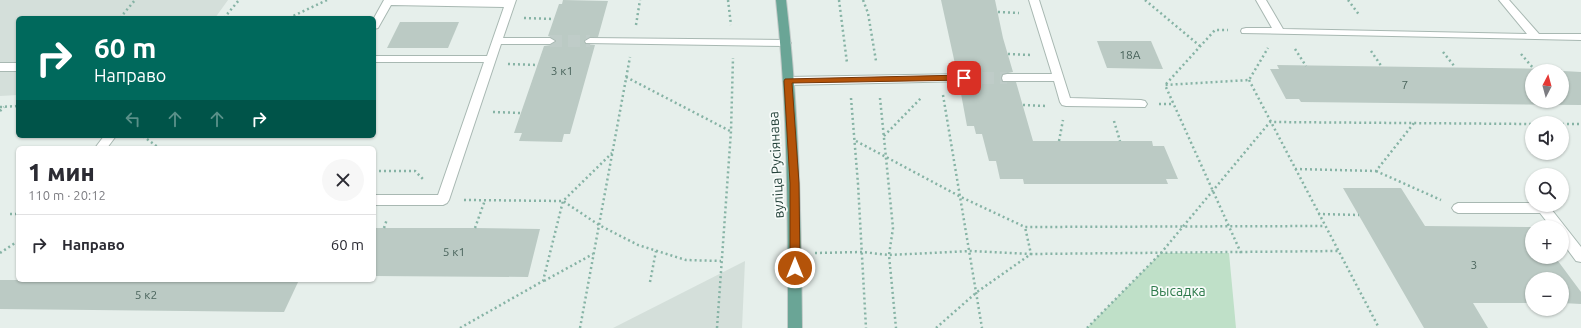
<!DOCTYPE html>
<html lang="ru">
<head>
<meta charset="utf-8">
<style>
	body { margin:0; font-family:Ubuntu,sans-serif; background:#f7f7f7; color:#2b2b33; height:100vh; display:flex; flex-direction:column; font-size:15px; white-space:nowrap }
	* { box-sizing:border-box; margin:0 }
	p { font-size:13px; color:#7c7c81 }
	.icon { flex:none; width:22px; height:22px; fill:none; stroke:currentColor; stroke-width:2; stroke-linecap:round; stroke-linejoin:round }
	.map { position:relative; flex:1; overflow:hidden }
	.panel { position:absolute; left:16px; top:146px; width:360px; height:136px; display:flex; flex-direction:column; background:#fff; border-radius:6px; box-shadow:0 1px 3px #0004 }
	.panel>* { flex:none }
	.banner { position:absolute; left:16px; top:16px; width:360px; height:122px; border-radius:6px; box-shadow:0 1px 3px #0004; background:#00695c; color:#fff; overflow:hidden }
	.needle { width:26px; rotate:6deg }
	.tools { position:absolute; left:1525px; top:64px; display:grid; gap:8px }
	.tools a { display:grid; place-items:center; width:44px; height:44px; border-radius:50%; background:#fff; box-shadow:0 1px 3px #0004; font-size:20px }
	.pin { position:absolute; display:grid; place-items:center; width:34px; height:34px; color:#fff; margin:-17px; border-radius:8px; box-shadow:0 2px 6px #0006 }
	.me { position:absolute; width:44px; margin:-22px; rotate:0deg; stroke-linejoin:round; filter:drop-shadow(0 0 3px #0008) }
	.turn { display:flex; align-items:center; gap:14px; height:84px; padding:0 12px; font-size:18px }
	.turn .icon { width:52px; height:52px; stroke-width:2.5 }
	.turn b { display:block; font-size:28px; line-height:34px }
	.lanes { display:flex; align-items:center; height:38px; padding:0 12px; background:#0003; justify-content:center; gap:20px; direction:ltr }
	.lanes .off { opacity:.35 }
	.round { display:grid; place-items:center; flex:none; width:42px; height:42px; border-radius:21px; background:#f7f7f7 }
	.overview { display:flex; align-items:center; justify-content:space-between; height:68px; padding:0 12px }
	h1 { font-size:24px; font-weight:800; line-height:30px }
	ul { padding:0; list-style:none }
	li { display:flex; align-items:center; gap:12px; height:60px; padding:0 12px; border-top:1px solid #e1e1e2 }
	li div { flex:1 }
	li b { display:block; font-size:15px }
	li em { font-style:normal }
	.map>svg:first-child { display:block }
</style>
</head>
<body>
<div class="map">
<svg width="1581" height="328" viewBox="0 0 1581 328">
	<rect width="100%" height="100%" fill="#e6efeb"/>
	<g fill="#d4dfda">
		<path d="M0 0H228L215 18H18V95L0 96Z"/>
		<path d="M745 261 742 328H613Z"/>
	</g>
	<path fill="#bfe0c8" d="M1161 253H1229L1236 328H1087Z"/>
	<g fill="#bbcac4" fill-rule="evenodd">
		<path d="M563 0 608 1 598 37H589L584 41 586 44 595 45 570 134H564L562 142 519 141 522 133H514L544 46 551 45 556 42 551 37 548 36 559 4H562Z"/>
		<path d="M941 0H995L1003 38 1013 72 1003 74 1001 78 1003 82H1016L1033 141H1152L1153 146H1164L1178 179H1166L1168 184H1024L1023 179H1000L996 161H989L982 134H976L974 126H967L959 83 969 82 970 78 968 74 957 73Z"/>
		<path d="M400 22H459L448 48H387Z"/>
		<path d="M1097 41H1151L1163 69 1107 68Z"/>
		<path d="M1277 65 1561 69 1563 71 1581 72V105L1301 102 1299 99H1286L1270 69H1279ZM1532 71H1562V101H1532Z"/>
		<path d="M1343 188H1401L1425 226 1532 227V257H1555L1581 292V304L1562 303V279H1532V303H1473L1488 328H1424Z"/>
		<path d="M374 228H475L540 229 528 277 374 276Z"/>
		<path d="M0 280H299L284 312 0 309Z"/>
	</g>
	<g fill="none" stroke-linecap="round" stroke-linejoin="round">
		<g stroke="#bfccc8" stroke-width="12" stroke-dasharray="12 6" stroke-linecap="butt">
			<path d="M550 41H590"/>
			<path d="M964 78H1007"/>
		</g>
		<g stroke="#a8b8b2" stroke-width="2">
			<g id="minor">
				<path d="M384 0H516L503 38H550L555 41 550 44H501L449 200 447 203 443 205H374V195H438L484 62H374V56H487L504 7 391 5 378 28 374 29V18Z"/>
				<path d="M1029 0H1039L1070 98 1141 100 1145 101 1147 104 1145 107 1066 106 1062 105 1060 102 1054 81H1003L1002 78 1003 75 1007 74H1052Z"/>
				<path d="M1256 0H1266L1283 29 1527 34 1499 0H1509L1539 34H1581V40L1242 33 1241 31 1242 29 1246 28H1272Z"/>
				<path d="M590 38 786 40 791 43 786 46 586 43 585 41Z"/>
				<rect x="0" y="63" width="18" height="8"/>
				<path d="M964 74 968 75 969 78 968 81 788 85 784 84 783 81 784 78 788 77Z"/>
				<path d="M104 136H116L107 148H95Z"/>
				<path d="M1458 203H1532V205H1548L1581 247V262L1576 261 1562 242V227H1551L1540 213H1458L1454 211 1452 208 1454 205Z"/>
			</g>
		</g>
		<g stroke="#c2cac8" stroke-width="2">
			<path id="major" d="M776 0H786C799 109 801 218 802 328H788C788 218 788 109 776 0Z"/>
		</g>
		<g stroke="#86b3a5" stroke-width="2.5" stroke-dasharray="2 3" stroke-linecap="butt">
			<path d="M728 0 731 25"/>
			<path d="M839 0 847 63"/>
			<path d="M863 0 868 13 876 61"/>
			<path d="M1145 0 1200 46"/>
			<path d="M1348 0 1360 16"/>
			<path d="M998 12 1019 13"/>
			<path d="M120 18 135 0"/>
			<path d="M224 18 239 0"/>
			<path d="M289 18 327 0"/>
			<path d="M524 18 554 19"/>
			<path d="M636 25 640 0"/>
			<path d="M1295 49 1306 66"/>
			<path d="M1371 51 1382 67"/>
			<path d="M1443 52 1455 67"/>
			<path d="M1008 54 1031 55"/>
			<path d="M1521 54 1534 69"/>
			<path d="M508 64 538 65"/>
			<path d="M626 77 730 131"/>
			<path d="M1249 80 1379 328"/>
			<path d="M1166 84 1215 30H1228"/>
			<path d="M943 95 982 328"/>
			<path d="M851 98 858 184 866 328"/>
			<path d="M880 98 893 228 889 255 896 328"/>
			<path d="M1159 104H1173"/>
			<path d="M1023 105 1046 106"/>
			<path d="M0 107 18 106"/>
			<path d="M0 111 4 107"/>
			<path d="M493 112 521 113"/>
			<path d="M1114 121 1120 141"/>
			<path d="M1562 124H1581"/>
			<path d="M143 136 159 148"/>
			<path d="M884 136 922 97"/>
			<path d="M856 141 961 197 1025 227 1325 226"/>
			<path d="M1059 141 1063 120"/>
			<path d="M1295 169 1376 171 1414 123"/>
			<path d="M374 171H415L424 180"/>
			<path d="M1376 171 1441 200"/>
			<path d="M464 200 563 201 599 225 638 245 686 260 721 261"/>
			<path d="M10 214H18"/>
			<path d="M1318 214 1359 215"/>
			<path d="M384 228 387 219"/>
			<path d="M475 228 485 200"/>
			<path d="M0 253 18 241"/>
			<path d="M815 253 862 252 889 255 970 251 1031 254 1025 227"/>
			<path d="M1241 253 1165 85 1249 80 1268 48"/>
			<path d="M544 281 593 254"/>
			<path d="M650 282 656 251"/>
			<path d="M460 328 543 281 563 201 612 153"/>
			<path d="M580 328 630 57"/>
			<path d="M717 328 731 131 733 58"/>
			<path d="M936 328 977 292 1031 254 1338 251"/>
			<path d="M1087 328 1161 253 1270 122 1532 124"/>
		</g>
		<use href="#minor" fill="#fff" fill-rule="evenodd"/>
		<use href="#major" fill="#6aa596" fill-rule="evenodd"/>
	</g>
	<path fill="#b45309" stroke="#753606" d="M964 75 967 76 968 78 967 80 792 83 799 183 800 268 799 271 795 272 792 271 790 268V183L784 81 785 79Z"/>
	<g text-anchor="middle" stroke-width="3.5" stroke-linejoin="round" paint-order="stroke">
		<g font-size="12" fill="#4a645c">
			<text x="1130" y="59">18А</text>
			<text x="562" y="75">3 к1</text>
			<text x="1405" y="89">7</text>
			<text x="454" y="256">5 к1</text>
			<text x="1474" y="269">3</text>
			<text x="146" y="299">5 к2</text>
		</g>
		<g font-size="14" fill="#24423a" stroke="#f7fbf9">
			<text transform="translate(776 165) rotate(-93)" y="5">вуліца Русіянава</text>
		</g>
		<g font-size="14" fill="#2d7a4b" stroke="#f7fbf9">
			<text x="1178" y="296">Высадка</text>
		</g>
	</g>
</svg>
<div class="tools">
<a><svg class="needle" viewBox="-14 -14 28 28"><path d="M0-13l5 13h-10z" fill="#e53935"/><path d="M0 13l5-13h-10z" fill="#7c7c81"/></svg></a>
<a><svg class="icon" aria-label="sound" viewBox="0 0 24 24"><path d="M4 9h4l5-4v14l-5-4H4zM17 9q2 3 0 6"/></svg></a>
<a><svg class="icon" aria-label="search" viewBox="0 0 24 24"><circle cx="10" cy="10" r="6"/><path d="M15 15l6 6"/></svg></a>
<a>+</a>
<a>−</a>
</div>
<div class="pin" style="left:964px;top:78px;background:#d93025"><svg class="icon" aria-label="arrive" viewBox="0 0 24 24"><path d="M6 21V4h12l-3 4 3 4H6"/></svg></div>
<svg class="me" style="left:795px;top:268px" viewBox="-20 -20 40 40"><circle r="17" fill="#b45309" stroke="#fff" stroke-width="3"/><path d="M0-11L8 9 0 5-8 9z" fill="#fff"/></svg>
<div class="banner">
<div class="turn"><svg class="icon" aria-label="right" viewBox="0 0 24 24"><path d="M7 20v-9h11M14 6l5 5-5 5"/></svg><div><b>60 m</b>Направо</div></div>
<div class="lanes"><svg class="icon off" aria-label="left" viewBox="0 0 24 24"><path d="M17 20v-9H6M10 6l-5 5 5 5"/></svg><svg class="icon off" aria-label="ahead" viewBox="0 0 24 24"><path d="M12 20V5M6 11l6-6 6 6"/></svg><svg class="icon off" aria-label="ahead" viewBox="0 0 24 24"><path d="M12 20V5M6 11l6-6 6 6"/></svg><svg class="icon" aria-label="right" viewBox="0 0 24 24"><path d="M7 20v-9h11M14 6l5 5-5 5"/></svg></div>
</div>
<section class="panel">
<div class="overview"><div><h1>1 мин</h1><p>110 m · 20:12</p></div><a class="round"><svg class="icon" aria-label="close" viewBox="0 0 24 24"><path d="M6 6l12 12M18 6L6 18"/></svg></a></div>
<ul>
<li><svg class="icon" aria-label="right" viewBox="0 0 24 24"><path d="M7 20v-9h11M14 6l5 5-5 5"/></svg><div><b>Направо</b></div><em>60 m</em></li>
</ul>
</section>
</div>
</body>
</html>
